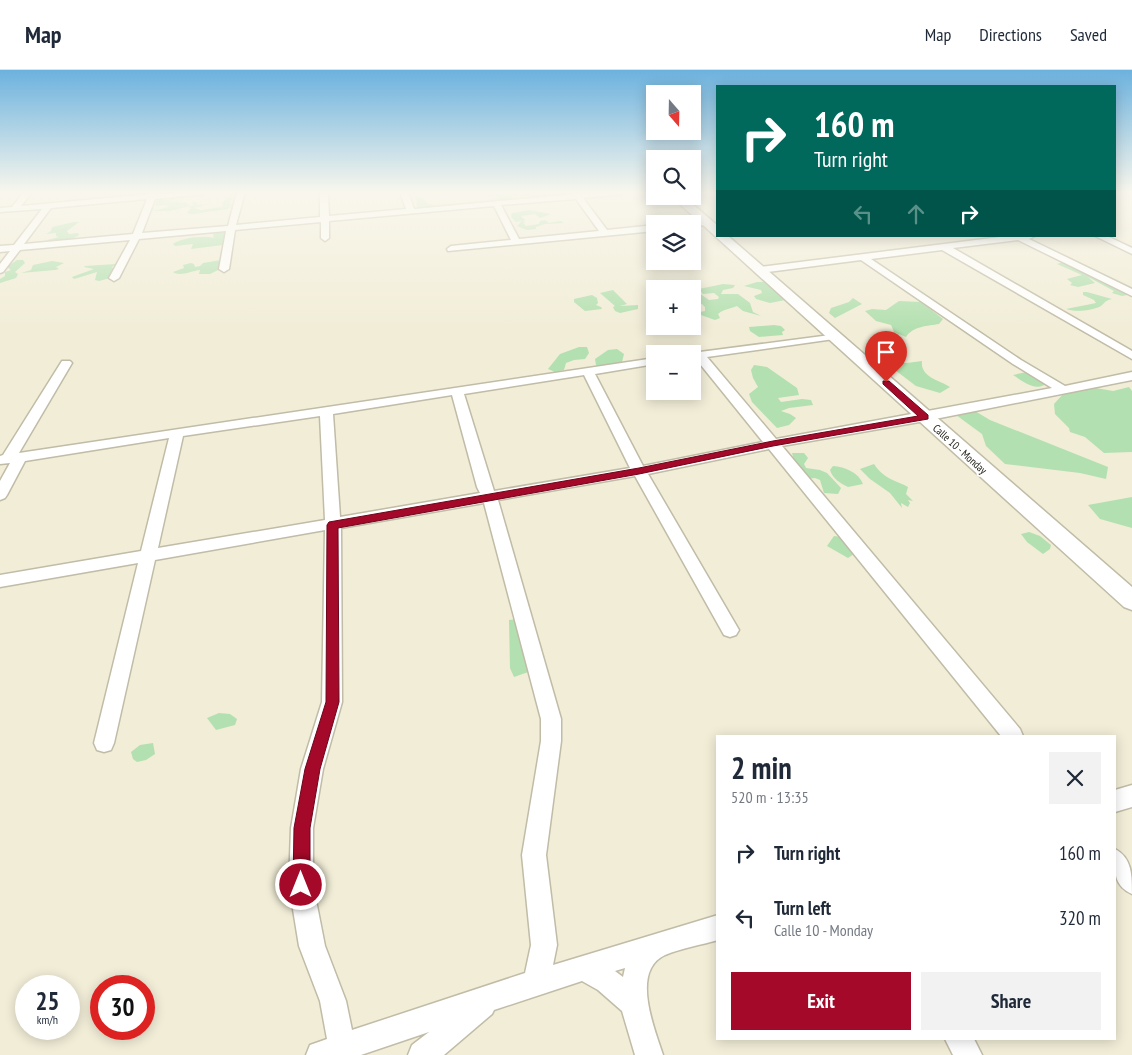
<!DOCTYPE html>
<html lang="en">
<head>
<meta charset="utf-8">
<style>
	body { margin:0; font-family:"PT Sans Narrow",sans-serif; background:#f2f2f3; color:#1f2937; height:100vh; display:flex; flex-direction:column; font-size:19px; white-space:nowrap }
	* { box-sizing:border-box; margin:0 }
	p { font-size:16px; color:#747a83 }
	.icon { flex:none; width:28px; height:28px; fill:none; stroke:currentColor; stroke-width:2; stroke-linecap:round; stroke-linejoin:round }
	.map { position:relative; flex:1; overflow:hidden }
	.sheet { position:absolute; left:716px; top:665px; width:400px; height:305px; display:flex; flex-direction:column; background:#fff; border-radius:0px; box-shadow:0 2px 12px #0003 }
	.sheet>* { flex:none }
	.top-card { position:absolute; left:716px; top:15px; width:400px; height:152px; border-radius:0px; box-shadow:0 2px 12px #0003; background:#00695c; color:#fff; overflow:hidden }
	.needle { width:32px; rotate:160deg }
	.tools { position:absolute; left:646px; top:15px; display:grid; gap:10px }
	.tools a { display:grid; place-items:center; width:55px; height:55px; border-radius:0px; background:#fff; box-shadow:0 2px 12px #0003; font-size:25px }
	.speed { position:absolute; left:15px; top:905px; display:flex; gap:10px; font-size:25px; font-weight:700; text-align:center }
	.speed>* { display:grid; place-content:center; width:65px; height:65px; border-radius:50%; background:#fff; box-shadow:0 2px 12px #0003; line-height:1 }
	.speed small { font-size:12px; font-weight:400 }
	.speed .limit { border:8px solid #d22; background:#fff; color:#111 }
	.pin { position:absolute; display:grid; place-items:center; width:42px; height:42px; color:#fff; margin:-51px -21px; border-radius:50% 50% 50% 0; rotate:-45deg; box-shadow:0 0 5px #0007 }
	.pin .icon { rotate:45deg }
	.me { position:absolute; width:55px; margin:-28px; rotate:0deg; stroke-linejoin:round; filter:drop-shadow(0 0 4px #0008) }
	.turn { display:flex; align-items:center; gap:18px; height:105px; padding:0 15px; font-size:22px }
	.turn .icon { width:65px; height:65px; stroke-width:2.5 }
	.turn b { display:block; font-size:35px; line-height:42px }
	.lanes { display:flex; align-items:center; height:48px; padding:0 15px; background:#0003; justify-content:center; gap:25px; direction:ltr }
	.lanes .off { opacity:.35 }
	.round { display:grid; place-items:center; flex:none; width:52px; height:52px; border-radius:0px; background:#f2f2f3 }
	.summary { display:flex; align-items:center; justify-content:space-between; height:85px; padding:0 15px }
	h1 { font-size:30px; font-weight:800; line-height:38px }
	.primary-button { display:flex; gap:10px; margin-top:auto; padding:10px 15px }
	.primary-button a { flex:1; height:58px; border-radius:0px; background:#a50929; color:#fff; font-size:20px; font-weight:800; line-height:58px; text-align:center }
	.primary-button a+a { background:#f2f2f3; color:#1f2937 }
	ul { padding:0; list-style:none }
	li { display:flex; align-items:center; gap:15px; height:65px; padding:0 15px }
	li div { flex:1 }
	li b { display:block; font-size:19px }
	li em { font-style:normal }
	header { display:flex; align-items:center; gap:30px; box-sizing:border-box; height:70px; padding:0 25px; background:#fff; border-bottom:1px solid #e0e1e3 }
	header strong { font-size:24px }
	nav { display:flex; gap:28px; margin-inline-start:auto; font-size:18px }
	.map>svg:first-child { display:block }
</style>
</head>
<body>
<header>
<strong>Map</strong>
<nav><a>Map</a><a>Directions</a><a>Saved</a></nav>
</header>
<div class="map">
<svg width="1132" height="985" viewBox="0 0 1132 985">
	<rect width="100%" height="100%" fill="#f1edd7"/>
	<g fill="#b3e0b0">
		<path d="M496 122H508L510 125H519L520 122 583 123 501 131 493 125Z"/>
		<path d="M232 124 234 125 232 127 233 130H229L231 132 229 134 232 135 228 139 193 144 187 143 191 138 189 136 170 141H153L168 137 167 135 155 136 157 128 186 126 182 129 167 131 186 133 190 136 194 135 192 133 194 132 198 135 209 134 194 138 201 140 221 137 223 135 221 133 227 129V126Z"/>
		<path d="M418 126 428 134 436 135 489 130 496 129 499 132 422 139 417 138 416 127Z"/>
		<path d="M529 140 551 144 540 148 535 144 521 146 525 150 523 152H526L523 153 526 156 539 154 540 151 545 150 549 153 560 151 564 153 545 154 536 157V159L527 160 517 156 522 151 516 152 511 147 512 143Z"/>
		<path d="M74 152H79L67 161 69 164 78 163 79 165C70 171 57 174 46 172L47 170 59 167 56 166V163L46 164 51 161 52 157Z"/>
		<path d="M230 160 223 175 191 179 193 174 175 176 173 174C181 168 204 165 214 168L213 164 204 162Z"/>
		<path d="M17 190H23L25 193 15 202 18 204 16 208 0 213V209L5 206V202L11 200 7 197Z"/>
		<path d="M221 190 220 199 210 204H199L200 200C191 201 180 207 173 202L184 198 183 195 191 193 194 194 195 197 200 196 203 193Z"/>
		<path d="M52 191 64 193 56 197 59 199 55 200 21 203 31 200 33 195Z"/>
		<path d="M1063 192 1132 224 1122 226 1112 223 1114 221 1088 207 1095 213 1078 217 1070 215 1072 213 1067 209 1082 205 1057 194Z"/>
		<path d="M116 194 112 197 114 200 110 208 99 211 95 210 97 202 74 209 72 207 94 199 84 197 85 196Z"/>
		<path d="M757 212H767L782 221 785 230 770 233 756 229 754 226 762 223 761 220 744 216Z"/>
		<path d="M723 214 735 215 733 218 723 220 721 224H738L750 233 753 242 761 246 743 241 737 236C730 239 724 239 718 244L720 248 715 250 701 245 700 242 705 241V237L702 234 693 235V222L696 221 709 230 718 229 719 227 714 223 703 224 699 219Z"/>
		<path d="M613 220 627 234 620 236 638 235V239L620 243 615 241 613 237 615 236 600 223Z"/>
		<path d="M1083 222H1087L1112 229C1103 231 1105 234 1099 237 1090 241 1074 242 1066 239L1096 233 1094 230 1083 225Z"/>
		<path d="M592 225 597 228 598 233 596 235 601 237 602 239 585 241 574 232V229Z"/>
		<path d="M853 228 862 234 835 248 829 243 831 238 849 232Z"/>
		<path d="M899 231 921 232 943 249 939 254C928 256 913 256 906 267L894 262 891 255 876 251 865 241 872 239 886 240Z"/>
		<path d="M774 255 781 256 785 260 782 262 783 265 759 267 750 261 749 257Z"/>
		<path d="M579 277H587L589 283 585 289 574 290 566 293 564 300 555 302 548 299 560 284Z"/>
		<path d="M617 279 624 284 622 292C614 297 605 298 596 295L595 289 608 280Z"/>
		<path d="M922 291C920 307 939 310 950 317L940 323 916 316 895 300V292L907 293Z"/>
		<path d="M754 295 767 297 797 318 799 325 778 328 781 332 802 329 811 330 813 335 789 338 781 341 790 344 796 348 789 355 777 358 752 332 749 324 758 317 753 308 751 300Z"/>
		<path d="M1031 301 1049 312C1036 323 1024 312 1013 305Z"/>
		<path d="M1090 317 1113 321 1129 317 1132 321V382L1104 383 1085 367 1070 362 1069 358 1055 344 1054 334 1064 323Z"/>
		<path d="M970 338 990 350 1108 397 1106 409 1080 403 1005 394 986 376 982 364 956 345Z"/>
		<path d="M792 383H804L808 388 804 394 806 398 820 400 827 403 841 418 838 424 824 423 820 410 815 408 806 409 799 400 800 396 795 394Z"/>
		<path d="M874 394C884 409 893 409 908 417L906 424 913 431 908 430 910 433 908 437 901 433 902 438 890 423 870 409 860 399Z"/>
		<path d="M833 396C845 397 858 402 863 414L848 417C840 413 833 409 830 400Z"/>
		<path d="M1132 427V458L1100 449 1088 435Z"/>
		<path d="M1029 462 1040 466 1051 475 1050 479 1043 484 1027 472 1021 464Z"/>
		<path d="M834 466 842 467 854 484 848 488 827 476Z"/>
		<path d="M517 549 534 600 514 607 510 598 509 550Z"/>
		<path d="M219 643 230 644 237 649 235 655 216 660 207 648Z"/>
		<path d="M153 673 155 684 146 690 137 692 133 689 131 682 140 675Z"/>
	</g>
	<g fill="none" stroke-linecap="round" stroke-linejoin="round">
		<g stroke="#c0bca7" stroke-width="3">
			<g id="street">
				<path d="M24 122H32L21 136 149 124 150 122H158L157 124 207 122 203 124 155 129 142 163 228 156 237 122H245L236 155 320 147V122H328L329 146 406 139 400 122H408L414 139 596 122H626L622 124 583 128 607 160 655 155V161L448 181 447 179 451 176 511 170 494 136 329 151V168L325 171 321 168V152L235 160 229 199 224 202 219 199 226 161 139 169 119 208 114 211 109 208 130 170 20 180 3 202 0 203V194L10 181 0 182V176L14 175 42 139 0 142V138L12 137ZM147 129 133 164 24 174 51 138ZM576 129 599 161 519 169 501 135Z"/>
				<path d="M706 151H709V155L692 156V154H688Z"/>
				<path d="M1008 166H1035L1029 169 1132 219V226L1018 170 953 178 1132 281V289L942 180 871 189 1021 290 1065 316 1132 302V310L925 351 782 376 1020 659 1023 666H1001L769 379 648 404 739 560 736 565 730 567 724 565 635 406 498 430 561 649V671L546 785 557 875 553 895 718 845V870C701 875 682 878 665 885 630 901 655 960 663 985H635L622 941 598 920 582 911 494 940 492 944 444 985H408L412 975 429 962 361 985H306L310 975 327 969 320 931 299 876 289 815 291 758 301 699 322 632 325 460 155 490 114 673 111 680 104 682 97 680 94 673 138 493 0 517V505L141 481 169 368 25 391 7 425 5 428 0 430V411L10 393 0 394V386L3 385 62 291H70L72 293 19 383 655 288V294L595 304 643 396 763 372 696 289H692V284H688L692 283 838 264 839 266 838 268 834 269 707 287 776 369 1052 318 1013 294 861 190 760 203 755 200 760 197ZM584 305 630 398 494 421 464 324ZM452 325 477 417 480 423 340 447 333 344ZM320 346 325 450 158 478 183 366ZM484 433 541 649V671L522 785 531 875 525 903 352 960 346 931 325 876 313 815V758L323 699 342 632 341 458ZM625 898 623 907 615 901Z"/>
				<path d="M1095 166H1107L1132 178V184Z"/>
				<path d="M1132 715V737L1115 742V720Z"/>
				<path d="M1115 779C1132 788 1132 805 1132 824 1112 815 1115 799 1115 779Z"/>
				<path d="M945 969H974L982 985H953Z"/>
			</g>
		</g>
		<g stroke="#c0bca7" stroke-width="3">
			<path id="secondary" d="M671 126H683L718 156V166H728L1132 517V540L1124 537Z"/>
		</g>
		<use href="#street" fill="#fff" fill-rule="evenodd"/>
		<use href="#secondary" fill="#fff" fill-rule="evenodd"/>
	</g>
	<linearGradient id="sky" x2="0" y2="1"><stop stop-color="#6cb2de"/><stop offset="0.47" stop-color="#f9f7ed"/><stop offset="1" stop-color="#f9f7ed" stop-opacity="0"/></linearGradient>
	<rect width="1132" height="260" fill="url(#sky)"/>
	<path fill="#a50929" stroke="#6b061b" d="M883 311H889L928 345V349L773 376 639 404 338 458 339 632 320 699 310 758V815L307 821 301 824 295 821 293 815 294 758 305 699 326 632 327 455 329 452 639 398 773 371 918 346 883 314Z"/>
	<g text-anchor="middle" stroke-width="4" stroke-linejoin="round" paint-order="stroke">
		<g font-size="11" fill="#191810" stroke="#fff">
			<text transform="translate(960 379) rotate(42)" y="4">Calle 10 - Monday</text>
		</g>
	</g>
</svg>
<div class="tools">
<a><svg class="needle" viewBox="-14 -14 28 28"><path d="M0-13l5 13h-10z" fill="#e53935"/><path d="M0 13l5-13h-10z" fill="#747a83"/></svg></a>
<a><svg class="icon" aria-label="search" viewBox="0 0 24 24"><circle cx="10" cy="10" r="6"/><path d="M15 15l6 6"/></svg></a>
<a><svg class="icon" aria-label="layers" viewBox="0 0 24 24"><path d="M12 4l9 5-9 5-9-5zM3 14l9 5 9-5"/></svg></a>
<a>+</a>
<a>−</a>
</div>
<div class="speed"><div>25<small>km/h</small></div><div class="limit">30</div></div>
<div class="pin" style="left:886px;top:312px;background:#d93025"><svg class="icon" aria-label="arrive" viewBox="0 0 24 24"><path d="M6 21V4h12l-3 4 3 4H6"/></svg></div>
<svg class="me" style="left:301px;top:815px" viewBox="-20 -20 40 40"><circle r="17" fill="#a50929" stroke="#fff" stroke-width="3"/><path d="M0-11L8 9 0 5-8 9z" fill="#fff"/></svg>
<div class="top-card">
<div class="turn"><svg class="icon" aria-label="right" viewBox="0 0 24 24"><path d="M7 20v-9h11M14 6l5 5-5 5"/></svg><div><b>160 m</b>Turn right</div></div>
<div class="lanes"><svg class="icon off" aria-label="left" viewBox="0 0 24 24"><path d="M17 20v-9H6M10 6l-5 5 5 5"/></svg><svg class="icon off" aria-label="ahead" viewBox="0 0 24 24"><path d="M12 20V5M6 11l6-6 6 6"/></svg><svg class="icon" aria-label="right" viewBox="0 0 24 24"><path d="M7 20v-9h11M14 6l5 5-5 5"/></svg></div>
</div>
<section class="sheet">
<div class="summary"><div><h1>2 min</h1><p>520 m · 13:35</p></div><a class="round"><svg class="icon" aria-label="close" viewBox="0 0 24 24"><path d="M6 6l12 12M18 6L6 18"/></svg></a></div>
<ul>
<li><svg class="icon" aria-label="right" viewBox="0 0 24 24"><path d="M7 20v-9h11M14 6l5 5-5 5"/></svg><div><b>Turn right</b></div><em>160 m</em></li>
<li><svg class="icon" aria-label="left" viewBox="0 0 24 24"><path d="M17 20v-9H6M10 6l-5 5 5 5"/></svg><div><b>Turn left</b><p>Calle 10 - Monday</p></div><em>320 m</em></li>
</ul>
<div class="primary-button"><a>Exit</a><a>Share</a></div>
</section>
</div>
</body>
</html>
